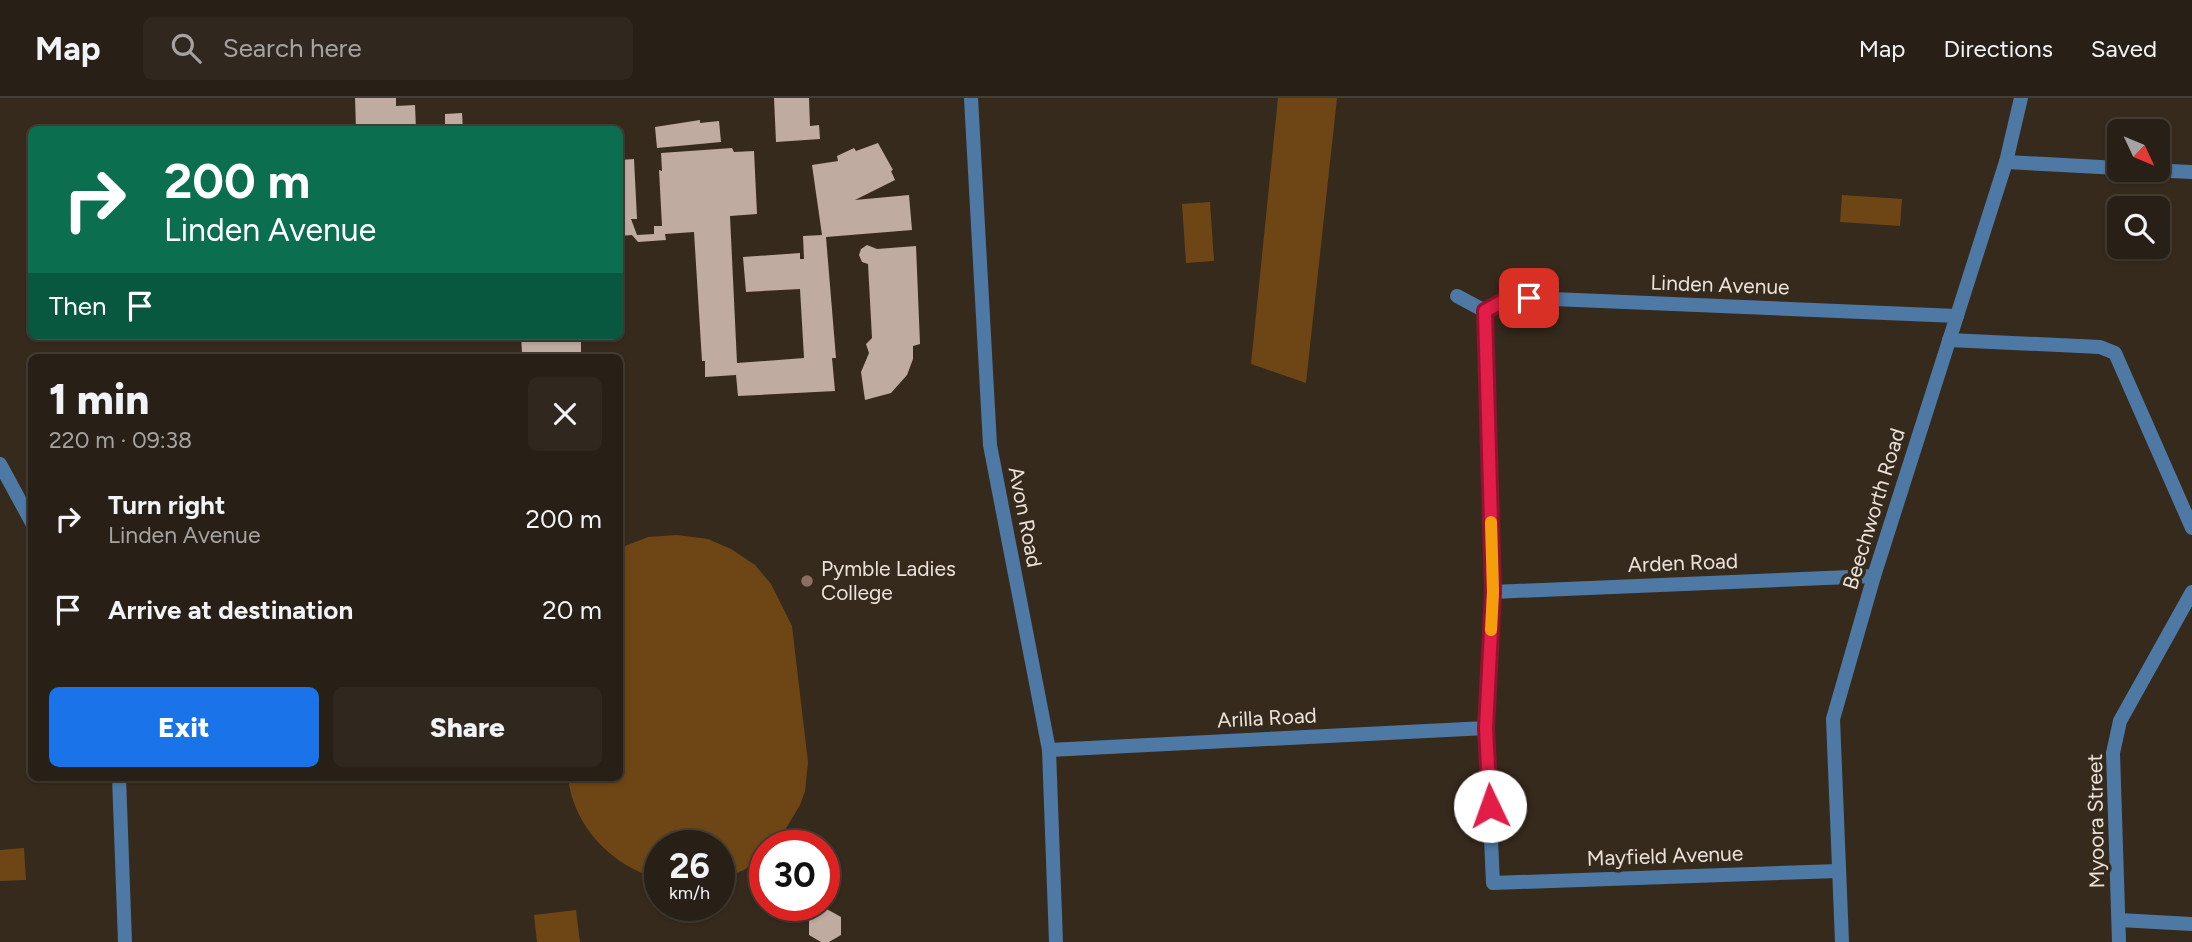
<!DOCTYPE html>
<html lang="en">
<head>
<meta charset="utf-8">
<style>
	body { margin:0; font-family:Figtree,sans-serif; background:#30281f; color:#f1f3f6; height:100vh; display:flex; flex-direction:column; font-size:26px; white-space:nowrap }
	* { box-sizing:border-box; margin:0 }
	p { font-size:23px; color:#a5a3a1 }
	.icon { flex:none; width:38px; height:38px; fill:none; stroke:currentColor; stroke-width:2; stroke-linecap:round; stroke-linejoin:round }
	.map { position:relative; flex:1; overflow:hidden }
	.side { position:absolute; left:28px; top:256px; width:595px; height:427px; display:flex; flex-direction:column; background:#282016; border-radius:10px; box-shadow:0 2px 5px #0004,0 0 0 2px #443e35 }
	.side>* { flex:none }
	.hud { position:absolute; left:28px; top:28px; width:595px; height:214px; border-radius:10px; box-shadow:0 2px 5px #0004,0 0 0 2px #443e35; background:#0b6e4f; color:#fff; overflow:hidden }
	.needle { width:46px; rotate:134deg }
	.tools { position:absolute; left:2107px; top:21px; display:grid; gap:14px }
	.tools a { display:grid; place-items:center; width:63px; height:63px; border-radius:10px; background:#282016; box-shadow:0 2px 5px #0004,0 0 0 2px #443e35; font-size:35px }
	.speed { position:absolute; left:644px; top:732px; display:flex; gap:14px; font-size:35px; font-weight:700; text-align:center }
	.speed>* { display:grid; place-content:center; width:91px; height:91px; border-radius:50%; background:#282016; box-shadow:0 2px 5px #0004,0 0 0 2px #443e35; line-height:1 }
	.speed small { font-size:18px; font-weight:400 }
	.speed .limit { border:10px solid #d22; background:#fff; color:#111 }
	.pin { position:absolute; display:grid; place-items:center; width:60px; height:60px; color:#fff; margin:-30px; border-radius:14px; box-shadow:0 4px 10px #0006 }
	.me { position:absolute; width:77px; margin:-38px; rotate:357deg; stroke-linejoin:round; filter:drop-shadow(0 0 5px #0008) }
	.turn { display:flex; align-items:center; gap:24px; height:147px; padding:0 21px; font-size:32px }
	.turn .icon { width:91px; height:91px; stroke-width:2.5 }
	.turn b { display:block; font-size:49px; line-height:60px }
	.then { display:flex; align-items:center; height:66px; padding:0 21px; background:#0003; gap:14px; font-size:26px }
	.round { display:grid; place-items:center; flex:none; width:74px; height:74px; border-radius:10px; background:#30281f }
	.headline { display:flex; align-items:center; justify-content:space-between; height:119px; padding:0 21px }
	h1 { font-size:42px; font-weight:800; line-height:52px }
	.primary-button { display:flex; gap:14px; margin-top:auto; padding:14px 21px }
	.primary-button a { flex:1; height:80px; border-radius:10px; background:#1a73e8; color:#fff; font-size:28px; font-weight:800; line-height:80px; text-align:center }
	.primary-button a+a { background:#30281f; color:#f1f3f6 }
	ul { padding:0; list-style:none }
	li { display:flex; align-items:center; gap:21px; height:91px; padding:0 21px }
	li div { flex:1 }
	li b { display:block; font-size:26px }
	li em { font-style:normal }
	header { display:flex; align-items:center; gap:42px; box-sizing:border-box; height:98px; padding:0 35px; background:#282016; border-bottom:2px solid #443e35 }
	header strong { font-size:33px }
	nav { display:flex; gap:38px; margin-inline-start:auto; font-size:24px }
	.search { width:490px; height:63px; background:#30281f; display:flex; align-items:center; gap:18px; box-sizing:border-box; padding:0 24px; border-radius:10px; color:#a5a3a1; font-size:26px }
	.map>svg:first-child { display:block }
</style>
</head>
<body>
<header>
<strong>Map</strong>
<div class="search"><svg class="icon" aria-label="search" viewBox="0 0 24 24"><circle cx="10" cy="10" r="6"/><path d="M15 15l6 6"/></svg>Search here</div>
<nav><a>Map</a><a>Directions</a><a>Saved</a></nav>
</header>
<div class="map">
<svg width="2192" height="844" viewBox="0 0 2192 844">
	<rect width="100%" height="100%" fill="#362a1d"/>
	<g fill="#6e4615">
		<path d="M1278 0H1337L1306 285 1251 266Z"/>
		<path d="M1842 97 1902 101 1900 128 1840 124Z"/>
		<path d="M1210 104 1214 163 1186 165 1182 106Z"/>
		<path d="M677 437 708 441 731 451 755 467 771 486 792 528 808 664 805 693 800 707 778 744 775 747H765V757L744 772 719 782V747H660V781C612 769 573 728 568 679H620V450L648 439Z"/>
		<path d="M24 750 26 782 0 783V752Z"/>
		<path d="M576 812 580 844H537L534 817Z"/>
	</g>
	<g fill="#c0aba1">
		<path d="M355 0H396V8L415 7 416 31 356 32Z"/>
		<path d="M774 0H809L810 28 819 27 820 41 776 44Z"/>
		<path d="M462 15 463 32H445V16Z"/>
		<path d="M700 22V25L719 23 721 44 657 50 655 29Z"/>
		<path d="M878 45 893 72 891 73 895 82 855 102 909 97 912 132 826 139 836 260H832L835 293 738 298 736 277 705 279V263H702L694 134 665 136 666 142 638 144 632 137 620 138V62L634 61 637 121H631L637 137 654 136V128H662L659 72 662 73 661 55 732 50 734 54 754 53 757 116 730 118 737 265 804 260 800 191 746 194 743 159 800 155V161H804L803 138 822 137 812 67 838 63 837 58 854 50 856 53Z"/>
		<path d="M867 147 877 151 916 148 920 246 913 248V261L907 277 891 295 865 302 861 274 869 255 866 246 872 240 868 166 862 164 859 157 861 151Z"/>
		<path d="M521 238H581V259H528L522 254Z"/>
		<path d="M825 810 841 819V837L829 844H821L809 837V819Z"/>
	</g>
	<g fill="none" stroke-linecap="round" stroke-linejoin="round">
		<g stroke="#4e79a4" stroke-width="14">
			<path d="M971 0 990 347 1049 652 1056 844"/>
			<path d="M2006 64 2119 70"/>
			<path d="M2147 72 2192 74"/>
			<path d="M1457 198 1485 213"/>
			<path d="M1485 213 1493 494 1486 630 1493 785 1839 773"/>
			<path d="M1485 213 1509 200H1529L1957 218"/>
			<path d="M1949 242 2100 249 2115 255 2192 430"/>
			<path d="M0 366 32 425"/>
			<path d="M1493 494 1874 478"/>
			<path d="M1049 652 1486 630"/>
			<path d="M119 679 125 844"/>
			<path d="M2119 822 2192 826"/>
			<path d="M1842 844 1833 621 1874 478 2006 64 2021 0"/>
			<path d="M2119 844 2113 655 2120 623 2192 494"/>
		</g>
	</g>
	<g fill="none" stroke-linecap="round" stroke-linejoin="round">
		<g stroke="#92132f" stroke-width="18">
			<path id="route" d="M1490 708 1486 630 1493 494 1485 213 1509 200H1529"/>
		</g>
		<use href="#route" stroke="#e11d48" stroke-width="12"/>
		<path stroke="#f59e0b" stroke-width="12" d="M1491 424 1493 494 1491 532"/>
	</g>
	<circle fill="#8d6e63" stroke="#362a1d" stroke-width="2.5" cx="807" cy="483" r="7"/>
	<g text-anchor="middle" stroke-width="7" stroke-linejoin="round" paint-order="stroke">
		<g font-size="21" fill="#ebe2da" stroke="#362a1d">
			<text transform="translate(1720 187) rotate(2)" y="7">Linden Avenue</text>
			<text transform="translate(1874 411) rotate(-73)" y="7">Beechworth Road</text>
			<text transform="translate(1025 419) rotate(79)" y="7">Avon Road</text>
			<text transform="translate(1683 465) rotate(-2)" y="7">Arden Road</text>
			<text transform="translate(1267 620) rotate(-3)" y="7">Arilla Road</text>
			<text transform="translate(2096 723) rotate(-91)" y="7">Myoora Street</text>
			<text transform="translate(1665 758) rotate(-2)" y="7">Mayfield Avenue</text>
		</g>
		<g font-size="21" fill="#ebe2da" stroke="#362a1d" text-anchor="start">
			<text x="821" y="478">Pymble Ladies<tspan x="821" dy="24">College</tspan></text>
		</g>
	</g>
</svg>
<div class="tools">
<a><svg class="needle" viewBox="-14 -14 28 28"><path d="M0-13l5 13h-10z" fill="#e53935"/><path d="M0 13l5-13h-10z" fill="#a5a3a1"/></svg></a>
<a><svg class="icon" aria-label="search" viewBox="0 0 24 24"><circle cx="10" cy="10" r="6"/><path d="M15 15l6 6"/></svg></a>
</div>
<div class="speed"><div>26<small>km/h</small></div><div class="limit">30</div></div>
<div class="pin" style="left:1529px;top:200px;background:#d93025"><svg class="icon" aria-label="arrive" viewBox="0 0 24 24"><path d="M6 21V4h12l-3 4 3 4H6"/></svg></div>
<svg class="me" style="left:1490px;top:708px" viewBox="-20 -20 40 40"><circle r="19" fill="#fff"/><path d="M0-13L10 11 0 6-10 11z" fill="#e11d48"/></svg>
<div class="hud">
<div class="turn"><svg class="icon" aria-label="right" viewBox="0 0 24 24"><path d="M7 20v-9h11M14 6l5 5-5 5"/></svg><div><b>200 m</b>Linden Avenue</div></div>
<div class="then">Then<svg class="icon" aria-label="arrive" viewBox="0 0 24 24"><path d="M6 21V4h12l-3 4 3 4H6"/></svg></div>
</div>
<section class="side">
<div class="headline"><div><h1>1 min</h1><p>220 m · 09:38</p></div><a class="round"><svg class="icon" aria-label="close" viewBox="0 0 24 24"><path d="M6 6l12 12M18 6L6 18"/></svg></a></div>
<ul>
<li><svg class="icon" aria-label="right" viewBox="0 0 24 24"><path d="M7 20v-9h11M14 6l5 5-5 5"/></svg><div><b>Turn right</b><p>Linden Avenue</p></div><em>200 m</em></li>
<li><svg class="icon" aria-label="arrive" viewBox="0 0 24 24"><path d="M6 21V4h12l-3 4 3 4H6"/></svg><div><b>Arrive at destination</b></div><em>20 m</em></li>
</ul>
<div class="primary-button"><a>Exit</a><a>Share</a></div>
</section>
</div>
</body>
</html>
